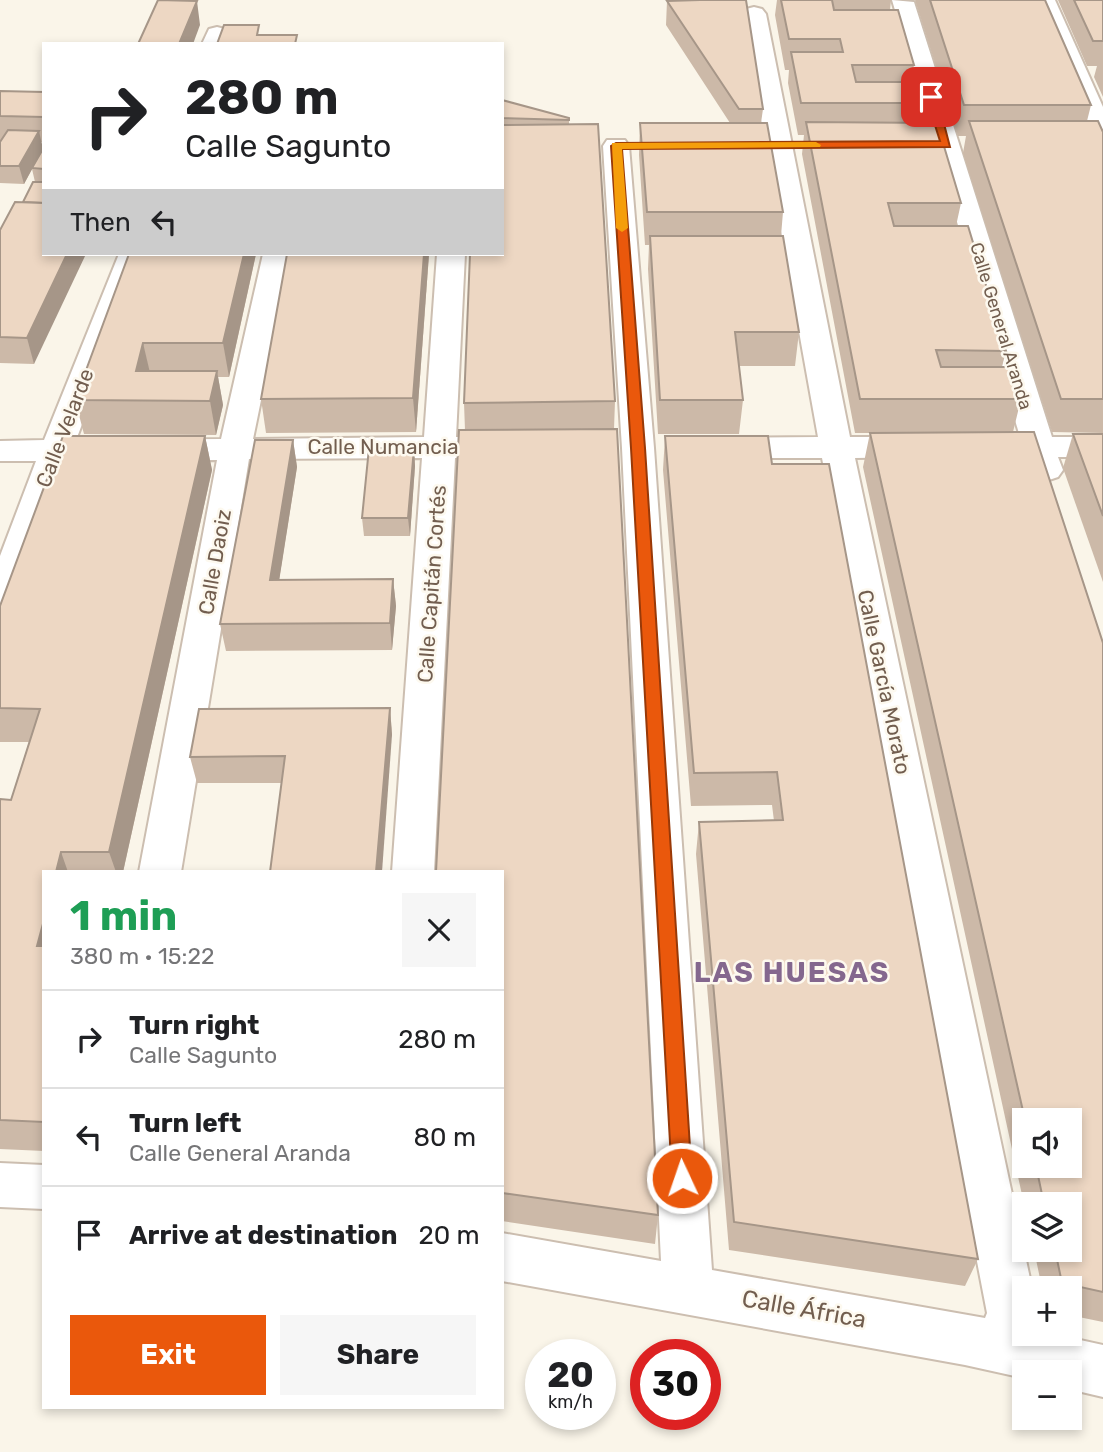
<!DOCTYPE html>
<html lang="en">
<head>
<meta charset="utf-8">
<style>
	body { margin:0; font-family:Rubik,sans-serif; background:#f6f6f6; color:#202124; height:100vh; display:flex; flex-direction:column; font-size:26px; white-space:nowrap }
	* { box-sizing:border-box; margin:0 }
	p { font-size:23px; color:#757577 }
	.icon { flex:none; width:38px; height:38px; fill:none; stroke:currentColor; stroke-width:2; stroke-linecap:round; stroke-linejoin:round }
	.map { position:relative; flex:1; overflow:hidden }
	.details { position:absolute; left:42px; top:870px; width:462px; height:539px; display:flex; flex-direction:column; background:#fff; border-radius:0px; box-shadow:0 4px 10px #0003 }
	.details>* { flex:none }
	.guide { position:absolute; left:42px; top:42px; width:462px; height:214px; border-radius:0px; box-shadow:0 4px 10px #0003; background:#fff; color:#202124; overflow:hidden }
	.fabs { position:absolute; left:1012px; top:1108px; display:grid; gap:14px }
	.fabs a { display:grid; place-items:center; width:70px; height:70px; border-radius:0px; background:#fff; box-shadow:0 4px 10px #0003; font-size:35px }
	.speed { position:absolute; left:525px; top:1339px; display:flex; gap:14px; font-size:35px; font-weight:700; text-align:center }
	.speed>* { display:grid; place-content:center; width:91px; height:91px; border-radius:50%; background:#fff; box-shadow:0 4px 10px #0003; line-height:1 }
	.speed small { font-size:18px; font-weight:400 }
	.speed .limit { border:10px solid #d22; background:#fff; color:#111 }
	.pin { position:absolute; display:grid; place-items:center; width:60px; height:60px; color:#fff; margin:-30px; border-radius:14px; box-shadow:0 4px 10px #0006 }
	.me { position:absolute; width:77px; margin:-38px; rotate:357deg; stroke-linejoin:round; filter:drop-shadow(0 0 5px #0008) }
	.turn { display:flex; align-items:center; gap:24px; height:147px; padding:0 28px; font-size:32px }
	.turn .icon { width:91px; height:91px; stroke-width:2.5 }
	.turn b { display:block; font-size:49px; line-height:60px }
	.then { display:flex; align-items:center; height:66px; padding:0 28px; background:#0003; gap:14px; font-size:26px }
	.round { display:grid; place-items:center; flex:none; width:74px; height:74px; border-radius:0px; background:#f6f6f6 }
	.overview { display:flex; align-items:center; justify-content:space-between; height:119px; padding:0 28px }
	h1 { font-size:42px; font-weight:700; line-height:52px; color:#1e9e55 }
	.primary-button { display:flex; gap:14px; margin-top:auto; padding:14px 28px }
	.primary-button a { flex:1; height:80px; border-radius:0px; background:#ea580c; color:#fff; font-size:28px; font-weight:700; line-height:80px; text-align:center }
	.primary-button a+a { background:#f6f6f6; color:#202124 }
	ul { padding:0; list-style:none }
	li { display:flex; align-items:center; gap:21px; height:98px; padding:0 28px; border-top:2px solid #e0e0e0 }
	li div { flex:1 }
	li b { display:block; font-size:26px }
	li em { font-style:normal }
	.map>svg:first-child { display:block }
</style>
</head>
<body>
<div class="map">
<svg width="1103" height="1452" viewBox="0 0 1103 1452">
	<rect width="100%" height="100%" fill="#faf5e9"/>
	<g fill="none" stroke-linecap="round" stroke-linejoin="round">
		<g stroke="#ccbeb0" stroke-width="4">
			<g id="minor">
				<path d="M892 0 914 2 1052 437H1103V457H1058L1063 470 1058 477 1046 481 1034 477 1026 457 974 454 970 447 974 440 1020 437Z"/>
				<path d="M1031 0H1055L1103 107V144L1094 142 1090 136Z"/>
				<path d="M754 7 762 9 766 14 850 437H918L930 440 934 447 930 454 918 457 855 458 1032 1288H1024V1334H1053L1103 1345V1397L1069 1389V1372H1024V1378L965 1365 502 1281V1233L661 1261 622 448 603 146 607 140H625L629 146 654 448 712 1270 985 1318 987 1313 822 458H716L704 455 700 448 704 441 716 438 818 437 742 14 746 9Z"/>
				<path d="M217 27 225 29 229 34 226 44H202L209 29Z"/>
				<path d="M119 254H147L76 440 221 439 263 254H291L253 439 424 437 437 254H465L456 437H509L521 440 525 447 521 454 455 458 434 872H392L422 458 249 459 181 872H139L217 460 69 461 18 603 13 612 0 615V556L36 461H0V441L44 440Z"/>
				<path d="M0 1163 44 1165V1209L0 1207Z"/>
			</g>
		</g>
		<use href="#minor" fill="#fff" fill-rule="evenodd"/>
	</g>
	<g fill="#ccb9a8" fill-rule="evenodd">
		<path d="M777 0H891L890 10 914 65 911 82 926 103 922 123 961 203 956 226 1006 351 1002 367 1021 399 1013 432 1103 643V1322L1069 1315V1288H1042L1034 1250H1069V1204H1024L863 467 870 433H855L802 154 804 135H798L788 83 789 70H785L775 15ZM1024 1120H1069V1166H1024Z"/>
		<path d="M915 0H1045L1091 105 1087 121 1103 132V433L1052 432 963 153 966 136H958Z"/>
		<path d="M1058 0H1103V97L1094 77 1097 66H1087Z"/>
		<path d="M667 1 763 109 761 123 783 212 781 236 799 332 795 366H738L743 400 739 434H658L648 269 649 245H645L639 155 640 123H730L666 25Z"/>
		<path d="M0 91 44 92V142H41L43 148 44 147V254L34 364 0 363V230L23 202 35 182 32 169 24 184 0 183V142L2 141H0Z"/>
		<path d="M502 100 569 118V124L615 401 614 429 658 1215 655 1244 502 1221V872L465 430 464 403 502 254Z"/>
		<path d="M129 254H256L229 377H218L223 405 216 435 84 434 75 400Z"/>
		<path d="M287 254H429L416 432 266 433 261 399Z"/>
		<path d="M1073 434H1103V582L1063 468Z"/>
		<path d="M205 436 212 470 123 872H44V1151L0 1149V799L11 800 29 742H0V606Z"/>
		<path d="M665 436 772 464 978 1259 965 1286 729 1250 696 854 699 822 774 821 772 805 691 806 663 470Z"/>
		<path d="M293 440 297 467 279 580 393 579 396 606 392 650 226 651 220 624Z"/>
		<path d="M414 448 415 466 410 536H364L362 518Z"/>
		<path d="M390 708 392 735 282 783H197L190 757Z"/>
	</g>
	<g fill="#a69688">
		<path d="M197 1 200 25 193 44H179Z"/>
		<path d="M39 131 43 149 24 184 19 166Z"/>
		<path d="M67 254H86L34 364 27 338Z"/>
		<path d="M244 254H256L229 377 223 343Z"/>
		<path d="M424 254H429L416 432 413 398Z"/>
		<path d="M143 343 151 377 136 371Z"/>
		<path d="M217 371 223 405 216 435 210 401Z"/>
		<path d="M205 436 212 470 123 872H116L109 852Z"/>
		<path d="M293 440 297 467 275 607 270 580Z"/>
		<path d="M414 448 415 466 410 536 408 518Z"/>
		<path d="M393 579 396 606 392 650 390 623Z"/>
		<path d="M390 708 392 735 382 872H376Z"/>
		<path d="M61 852 68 872H56Z"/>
		<path d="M44 920V963L37 946Z"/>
	</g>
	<g fill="#edd7c3" stroke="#a69688" stroke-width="2">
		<path d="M158 0 197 1 179 44H138Z"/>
		<path d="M700 0H746L763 109H739L667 1Z"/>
		<path d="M781 0H832L834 10H898L914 65H852L856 82H920L926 103H801L791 52H843L840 39H789Z"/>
		<path d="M930 0H1045L1091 105H964Z"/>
		<path d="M1074 0H1103V41H1093Z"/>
		<path d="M224 25H259L257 35H297L295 44H217Z"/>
		<path d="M0 91 44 92V117L0 116Z"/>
		<path d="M502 100 569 118V120L502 118Z"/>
		<path d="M969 121H1098L1103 132V399H1061Z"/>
		<path d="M806 122 937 123 961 203H888L894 226H968L1006 351 936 350 941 367H1011L1021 399H860Z"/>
		<path d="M640 123H767L783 212H647Z"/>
		<path d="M598 124 615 401 464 403 470 254H502V125Z"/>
		<path d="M8 130 39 131 19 166H0V142Z"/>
		<path d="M44 147V169L32 168Z"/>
		<path d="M33 182H44V203L23 202Z"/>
		<path d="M15 202 44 203V254H67L27 338 0 337V230Z"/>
		<path d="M650 236H783L799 332H735L743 400H660Z"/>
		<path d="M129 254H244L223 343H143L136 371H217L210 401 75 400Z"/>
		<path d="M287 254H424L413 398 261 399Z"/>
		<path d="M617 429 658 1215 502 1193V872H436L459 430Z"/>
		<path d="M1034 432 1103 643V1292L1062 1283 1055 1250H1069V1204H1044L1036 1166H1069V1120H1025L870 433Z"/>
		<path d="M1073 434H1103V516Z"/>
		<path d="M63 436H205L109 852H61L56 872H44V920L37 946H44V1122L0 1120V799L11 800 40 709 0 708V606Z"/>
		<path d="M665 436H768L772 464H829L978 1259 734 1222 699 822 783 820 777 772 694 773Z"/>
		<path d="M255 440H293L270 580 393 579 390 623 220 624Z"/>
		<path d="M369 448H414L408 518H362Z"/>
		<path d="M390 708 376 872H270L285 756 190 757 199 709Z"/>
	</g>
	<path fill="#ea580c" stroke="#983908" stroke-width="2" d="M931 94 937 97 950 147 622 149 645 448 692 1178 689 1185 682 1187 675 1185 672 1178 631 448 611 146 616 143 940 141 926 97Z"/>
	<path fill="#f59e0b" d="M816 142 821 145 820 147 622 149 628 228 622 232 616 228 612 143Z"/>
	<g text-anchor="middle" stroke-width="5" stroke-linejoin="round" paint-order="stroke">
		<g font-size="18" fill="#725e4f" stroke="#fdf9ef">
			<text transform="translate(1001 326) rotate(73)" y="6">Calle General Aranda</text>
		</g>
		<g font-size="21" fill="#725e4f" stroke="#fdf9ef">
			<text transform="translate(65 428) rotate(-69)" y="7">Calle Velarde</text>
			<text x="383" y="454">Calle Numancia</text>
			<text transform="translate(215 562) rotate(-80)" y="7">Calle Daoiz</text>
			<text transform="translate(432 584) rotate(-86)" y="7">Calle Capitán Cortés</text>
			<text transform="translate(884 682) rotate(78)" y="7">Calle García Morato</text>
		</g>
		<g font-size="24" fill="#725e4f" stroke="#fdf9ef">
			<text transform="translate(804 1309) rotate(10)" y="8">Calle África</text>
		</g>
		<g font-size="28" font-weight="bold" letter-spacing="2" fill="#84678e" stroke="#fdf9ef">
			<text x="792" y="982">LAS HUESAS</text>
		</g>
	</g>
</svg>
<div class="fabs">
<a><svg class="icon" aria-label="sound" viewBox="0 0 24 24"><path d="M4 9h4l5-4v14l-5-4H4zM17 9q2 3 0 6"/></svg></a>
<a><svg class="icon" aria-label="layers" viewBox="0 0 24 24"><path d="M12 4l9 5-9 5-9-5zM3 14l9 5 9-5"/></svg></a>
<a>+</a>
<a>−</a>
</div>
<div class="speed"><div>20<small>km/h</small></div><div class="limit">30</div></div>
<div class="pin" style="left:931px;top:97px;background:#d93025"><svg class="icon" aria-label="arrive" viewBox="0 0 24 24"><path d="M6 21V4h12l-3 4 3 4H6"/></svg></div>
<svg class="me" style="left:682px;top:1178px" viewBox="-20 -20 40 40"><circle r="17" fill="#ea580c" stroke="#fff" stroke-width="3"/><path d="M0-11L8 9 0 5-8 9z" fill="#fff"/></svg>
<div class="guide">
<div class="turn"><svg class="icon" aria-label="right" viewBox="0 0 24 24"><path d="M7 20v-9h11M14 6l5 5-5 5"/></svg><div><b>280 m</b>Calle Sagunto</div></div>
<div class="then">Then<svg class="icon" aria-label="left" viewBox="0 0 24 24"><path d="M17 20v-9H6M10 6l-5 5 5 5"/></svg></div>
</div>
<section class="details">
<div class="overview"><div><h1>1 min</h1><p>380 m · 15:22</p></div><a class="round"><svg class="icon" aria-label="close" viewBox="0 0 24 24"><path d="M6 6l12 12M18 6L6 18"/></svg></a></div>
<ul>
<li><svg class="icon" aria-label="right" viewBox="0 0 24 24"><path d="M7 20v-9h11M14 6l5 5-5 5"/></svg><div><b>Turn right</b><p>Calle Sagunto</p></div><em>280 m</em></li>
<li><svg class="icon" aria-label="left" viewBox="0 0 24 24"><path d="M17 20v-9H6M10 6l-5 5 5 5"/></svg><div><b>Turn left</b><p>Calle General Aranda</p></div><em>80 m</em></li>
<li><svg class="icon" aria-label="arrive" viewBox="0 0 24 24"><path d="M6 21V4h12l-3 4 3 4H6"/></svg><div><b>Arrive at destination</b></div><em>20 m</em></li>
</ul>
<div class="primary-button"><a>Exit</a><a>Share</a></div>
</section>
</div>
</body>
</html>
